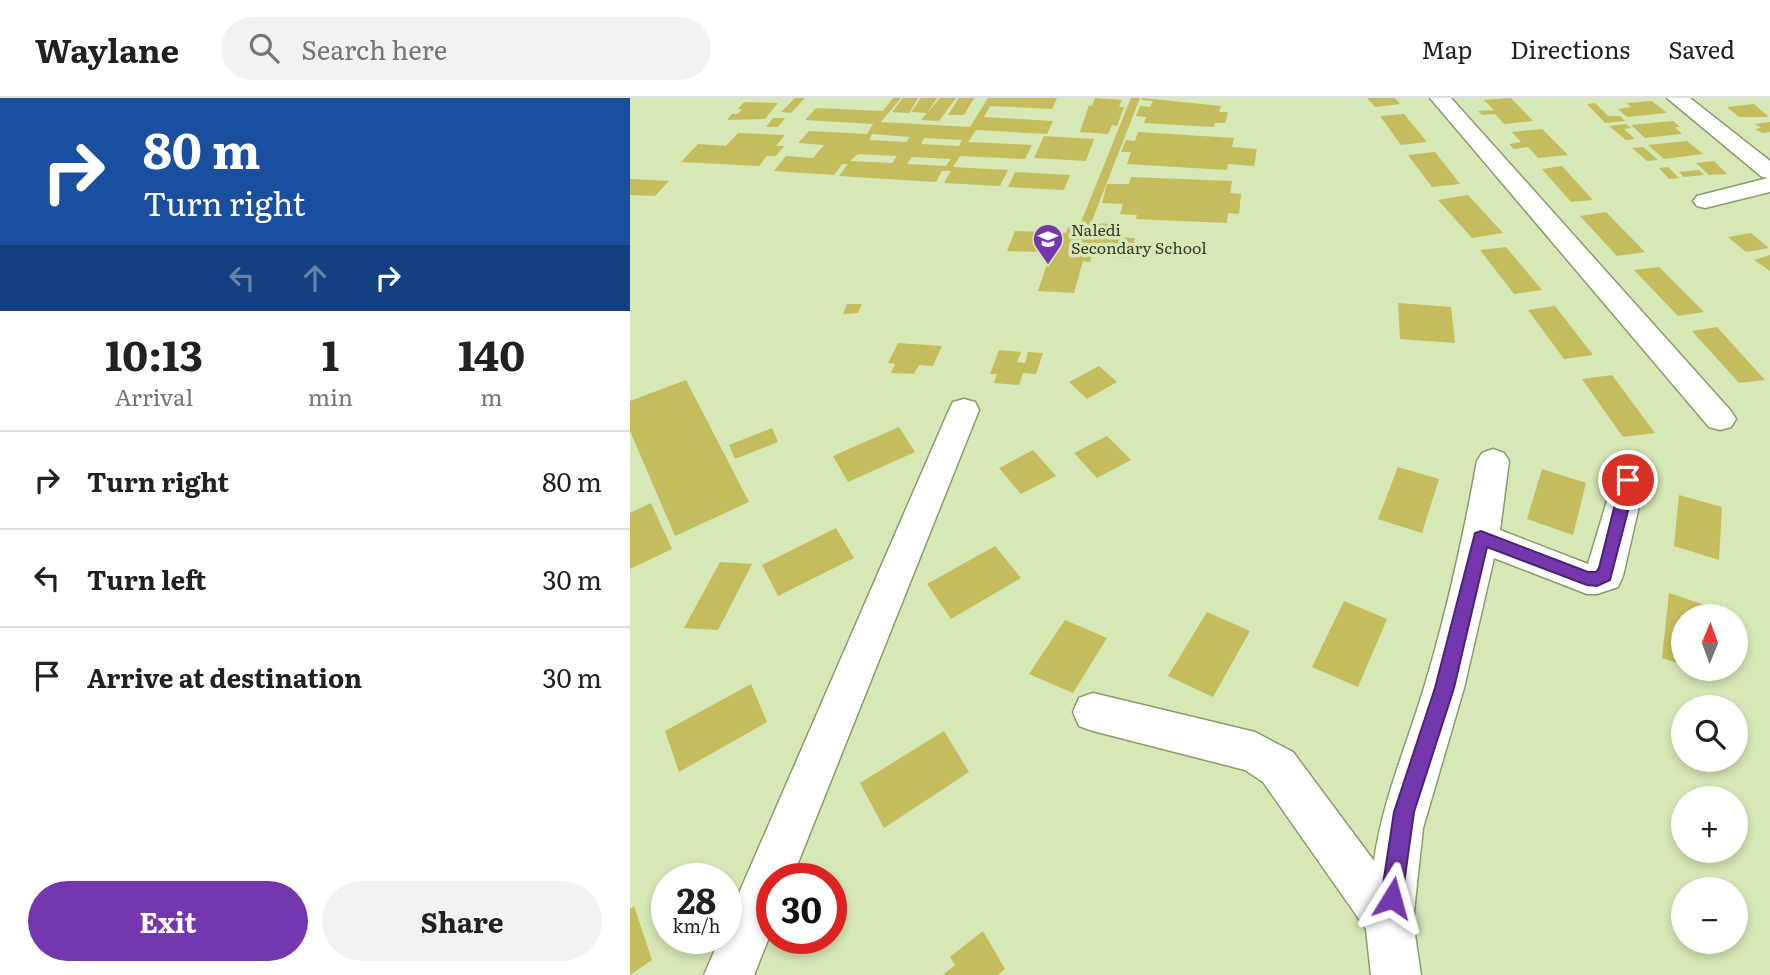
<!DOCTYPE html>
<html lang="en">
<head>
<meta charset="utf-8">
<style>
	body { margin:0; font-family:Literata,serif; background:#f2f2f2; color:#202124; height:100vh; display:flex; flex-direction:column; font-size:26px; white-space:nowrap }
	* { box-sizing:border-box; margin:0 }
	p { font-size:23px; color:#757577 }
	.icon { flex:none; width:38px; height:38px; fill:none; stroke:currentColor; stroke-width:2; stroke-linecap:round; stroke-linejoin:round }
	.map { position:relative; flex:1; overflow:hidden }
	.details { display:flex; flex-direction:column; background:#fff; width:630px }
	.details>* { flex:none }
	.hud { background:#1a4fa0; color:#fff; overflow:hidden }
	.needle { width:46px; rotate:1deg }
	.fabs { position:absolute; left:1041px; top:506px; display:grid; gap:14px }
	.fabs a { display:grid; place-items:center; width:77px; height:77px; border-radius:50%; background:#fff; box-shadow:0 4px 10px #0003; font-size:35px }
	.speed { position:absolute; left:21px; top:765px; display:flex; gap:14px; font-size:35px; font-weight:700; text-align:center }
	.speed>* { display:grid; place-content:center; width:91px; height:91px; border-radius:50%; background:#fff; box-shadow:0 4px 10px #0003; line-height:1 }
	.speed small { font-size:18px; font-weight:400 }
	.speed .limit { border:10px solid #d22; background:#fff; color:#111 }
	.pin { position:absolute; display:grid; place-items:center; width:60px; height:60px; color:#fff; margin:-30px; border:4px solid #fff; border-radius:50%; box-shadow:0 2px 7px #0007 }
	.me { position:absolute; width:77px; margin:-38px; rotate:8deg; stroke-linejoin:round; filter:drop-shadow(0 0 5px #0008) }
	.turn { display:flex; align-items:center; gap:24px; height:147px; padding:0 28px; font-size:32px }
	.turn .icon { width:91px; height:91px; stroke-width:2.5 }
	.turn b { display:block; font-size:49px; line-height:60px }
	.lanes { display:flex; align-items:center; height:66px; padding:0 28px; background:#0003; justify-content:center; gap:35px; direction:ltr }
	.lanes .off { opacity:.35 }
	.eta { display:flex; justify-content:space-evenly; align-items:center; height:119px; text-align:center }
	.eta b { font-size:42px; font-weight:700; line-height:49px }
	.button { display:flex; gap:14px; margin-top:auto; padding:14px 28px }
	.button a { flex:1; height:80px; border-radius:42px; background:#7437ad; color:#fff; font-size:28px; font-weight:700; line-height:80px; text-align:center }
	.button a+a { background:#f2f2f2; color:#202124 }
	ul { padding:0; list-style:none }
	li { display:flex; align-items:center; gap:21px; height:98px; padding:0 28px; border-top:2px solid #e0e0e0 }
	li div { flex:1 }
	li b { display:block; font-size:26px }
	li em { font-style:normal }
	header { display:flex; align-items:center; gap:42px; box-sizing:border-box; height:98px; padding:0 35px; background:#fff; border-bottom:2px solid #e0e0e0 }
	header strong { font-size:33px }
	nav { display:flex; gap:38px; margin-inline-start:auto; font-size:24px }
	.search { width:490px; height:63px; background:#f2f2f2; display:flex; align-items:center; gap:18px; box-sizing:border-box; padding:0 24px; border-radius:38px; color:#757577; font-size:26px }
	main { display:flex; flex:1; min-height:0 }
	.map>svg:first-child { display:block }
</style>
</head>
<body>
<header>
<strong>Waylane</strong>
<div class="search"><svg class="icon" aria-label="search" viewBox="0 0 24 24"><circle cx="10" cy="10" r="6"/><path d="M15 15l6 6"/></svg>Search here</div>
<nav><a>Map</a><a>Directions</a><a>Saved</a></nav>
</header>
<main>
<section class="details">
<div class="hud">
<div class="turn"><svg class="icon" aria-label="right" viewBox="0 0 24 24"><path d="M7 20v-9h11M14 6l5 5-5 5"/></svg><div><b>80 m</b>Turn right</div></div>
<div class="lanes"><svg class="icon off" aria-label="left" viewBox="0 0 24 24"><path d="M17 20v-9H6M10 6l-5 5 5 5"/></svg><svg class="icon off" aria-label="ahead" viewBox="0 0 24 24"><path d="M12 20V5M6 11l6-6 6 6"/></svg><svg class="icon" aria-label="right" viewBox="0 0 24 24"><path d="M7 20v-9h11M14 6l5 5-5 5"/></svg></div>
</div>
<div class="eta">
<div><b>10:13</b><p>Arrival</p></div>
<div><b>1</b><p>min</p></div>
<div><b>140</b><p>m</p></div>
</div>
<ul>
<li><svg class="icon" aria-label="right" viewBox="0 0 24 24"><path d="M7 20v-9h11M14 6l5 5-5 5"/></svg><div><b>Turn right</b></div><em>80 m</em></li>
<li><svg class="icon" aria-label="left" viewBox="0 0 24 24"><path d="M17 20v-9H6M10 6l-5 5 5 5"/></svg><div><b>Turn left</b></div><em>30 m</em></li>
<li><svg class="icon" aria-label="arrive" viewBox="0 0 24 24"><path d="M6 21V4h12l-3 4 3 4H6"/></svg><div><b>Arrive at destination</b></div><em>30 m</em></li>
</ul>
<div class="button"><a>Exit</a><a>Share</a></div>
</section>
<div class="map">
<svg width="1140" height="877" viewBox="0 0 1140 877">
	<rect width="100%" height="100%" fill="#d6e8b6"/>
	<g fill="#c5bc5d" fill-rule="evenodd">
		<path d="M165 0H175L161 15 151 14Z"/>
		<path d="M263 0H271L251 24 340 29 358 0H427L422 11 360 8 354 19 423 23 417 36 346 32 338 44 402 47 395 61 330 58 323 69 378 72 370 88 314 85 321 73H312L306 84 209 78 218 66H212L204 77 144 73 156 58 183 60 194 47 168 45 179 33 237 36 243 26 175 22 186 10 253 13ZM242 36 280 39 276 44 239 42ZM294 40 332 42 329 48 291 46ZM228 56 267 58 262 65 220 63ZM282 59 321 61 316 68 277 66Z"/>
		<path d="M273 0H288L279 15 262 14Z"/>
		<path d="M291 0H307L297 15 281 14Z"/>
		<path d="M310 0H326L309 23 291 22Z"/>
		<path d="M329 0H344L334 17H318Z"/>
		<path d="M465 0 492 2 489 9H494L487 28 482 27 478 36 450 34 459 7 462 8Z"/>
		<path d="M501 0H510L461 125 483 126 480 136 477 139 505 140 500 160 462 158 460 164 453 163 444 195 408 193 419 160 413 159 415 154 377 153 385 133 436 135 440 124H451Z"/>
		<path d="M512 0 591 8 589 14H598L595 25H585L584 29 514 25 516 19 506 18 510 8 520 9 523 3 512 2Z"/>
		<path d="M737 0H765L770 6 745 9Z"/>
		<path d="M881 0 903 23 874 26 865 16 852 17 848 13 864 12 854 2Z"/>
		<path d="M1022 3 1037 15 997 19 988 11 1001 9 997 5Z"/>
		<path d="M114 4 148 5 135 21 97 22 102 16H108L112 11H108Z"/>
		<path d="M965 5 978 18H990L995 23 975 25 957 6Z"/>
		<path d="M1124 6 1139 19H1109L1097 9Z"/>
		<path d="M774 16 797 44 771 47 750 18Z"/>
		<path d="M143 20H155L148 29H136Z"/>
		<path d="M1043 23 1050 29H1045L1052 36 1015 40 1001 27Z"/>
		<path d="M1140 24V34L1132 35 1125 31 1131 30 1125 26Z"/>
		<path d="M996 26 1001 30 994 31 1005 41 996 42 979 28Z"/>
		<path d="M912 31 938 57 908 60 898 49 884 51 879 46 891 44 882 34Z"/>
		<path d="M508 34 604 40 602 49 627 51 624 68 598 66 597 72 497 66 501 54H491L496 42 505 43Z"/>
		<path d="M108 35 155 37 146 48H154L146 58H137L129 68 51 64 68 46 96 48Z"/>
		<path d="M414 38 464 41 456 63 404 60Z"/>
		<path d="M1057 43 1073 56 1034 61 1018 47Z"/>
		<path d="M1013 49 1028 62 1017 63 1002 50Z"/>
		<path d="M805 54 830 86 802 89 778 57Z"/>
		<path d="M1084 63 1097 76 1079 77 1066 65Z"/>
		<path d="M932 68 963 102 941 104 912 71Z"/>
		<path d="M1038 69 1049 80 1039 81 1029 70Z"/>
		<path d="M1069 72 1074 77 1054 79 1049 74Z"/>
		<path d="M385 74 440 77 434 92 378 89Z"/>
		<path d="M501 79 602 83 600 95 611 96 609 116 598 115 597 125 506 121 507 117 490 116 493 106 472 105 477 86H499Z"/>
		<path d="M0 81 39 83 25 98 0 97Z"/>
		<path d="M838 97 873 135 842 140 808 102Z"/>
		<path d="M976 114 1015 154 987 158 950 118Z"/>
		<path d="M1121 135 1139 150 1116 154 1098 139Z"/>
		<path d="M876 149 912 192 884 196 850 152Z"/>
		<path d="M1140 157V173L1124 162Z"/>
		<path d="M1029 169 1074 214 1048 218 1004 172Z"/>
		<path d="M768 205 821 209 825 245 770 241Z"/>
		<path d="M217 206H232L228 215 213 216Z"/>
		<path d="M925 208 963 257 934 261 898 212Z"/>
		<path d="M1087 229 1135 282 1109 285 1062 233Z"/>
		<path d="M268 245 312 248 303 268 289 267 284 276 261 275 265 266 258 265Z"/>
		<path d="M369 252 391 254 387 264 395 265 398 254 413 255 406 276 393 275 389 287 364 285 367 276H360Z"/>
		<path d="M469 268 487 284 457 301 439 284Z"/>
		<path d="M982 277 1025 335 993 339 952 281Z"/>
		<path d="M56 282 119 404 45 438 0 333V303Z"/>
		<path d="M269 329 285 354 218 384 203 358Z"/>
		<path d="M142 330 148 344 105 361 99 347Z"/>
		<path d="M477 338 501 362 467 380 444 355Z"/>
		<path d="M403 352 426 378 391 396 369 370Z"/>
		<path d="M768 369 809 381 792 435 748 421Z"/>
		<path d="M912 371 956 385 943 437 897 421Z"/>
		<path d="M1049 397 1092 409 1089 462 1044 448Z"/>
		<path d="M21 405 42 451 0 471V415Z"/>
		<path d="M206 430 224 460 148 498 132 467Z"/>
		<path d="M365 448 391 480 321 521 297 486Z"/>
		<path d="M90 464 122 466 88 532 54 530Z"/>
		<path d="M1039 495 1087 511 1086 518H1054V567L1032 560Z"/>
		<path d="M714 503 757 521 728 589 682 569Z"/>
		<path d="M577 514 620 533 583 599 538 578Z"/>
		<path d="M435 522 477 540 443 595 399 576Z"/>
		<path d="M121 586 137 624 49 674 35 633Z"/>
		<path d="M314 633 339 674 254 730 230 685Z"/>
		<path d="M4 808 22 862 0 877V811Z"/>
		<path d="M353 833 375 871 368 877H313L325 867 320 859Z"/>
	</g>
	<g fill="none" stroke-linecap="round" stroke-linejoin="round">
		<g stroke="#8a9b6c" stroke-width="3">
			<g id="street">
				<path d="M800 0H821L1101 313 1106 321 1101 329 1090 332 1079 329Z"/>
				<path d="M1037 0H1060L1140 63V94L1075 110 1067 108 1063 103 1067 98 1138 80 1132 79Z"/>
				<path d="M334 301 345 304 349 312 162 780H142V832L124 877H74L90 840H96V825L319 312 323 304Z"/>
				<path d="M863 351 874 355 879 363 870 432 958 466 986 373 998 370 1010 373 1015 382 993 478 988 489 967 496H957L864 460 834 590 793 730 783 823 791 877H741L736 831 633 684 615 672 463 633 449 628 443 614 449 600 463 595 625 634 663 654 744 763C752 704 776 649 793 593 816 518 833 440 847 363L852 355Z"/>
			</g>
		</g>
		<use href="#street" fill="#fff" fill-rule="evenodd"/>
	</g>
	<path fill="#7437ad" stroke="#4b2470" stroke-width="2" d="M998 377 1006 382 980 482 967 488 957 487 857 449 824 590 784 714 772 800 769 808 762 811 754 808 751 800 764 714 805 590 845 435 851 433 958 474H966L969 470 991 382Z"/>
	<defs>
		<g id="school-pin" transform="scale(1.575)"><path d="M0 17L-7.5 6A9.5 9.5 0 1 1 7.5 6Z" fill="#7437ad" stroke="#d6e8b6"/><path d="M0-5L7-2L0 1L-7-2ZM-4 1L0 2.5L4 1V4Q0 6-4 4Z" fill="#fff"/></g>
	</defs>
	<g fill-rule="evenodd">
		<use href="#school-pin" x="418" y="141"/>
	</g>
	<g text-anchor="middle" stroke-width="7" stroke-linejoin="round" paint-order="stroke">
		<g font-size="16" fill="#353c28" stroke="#d6e8b6" text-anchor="start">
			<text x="441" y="138">Naledi<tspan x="441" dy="18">Secondary School</tspan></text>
		</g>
	</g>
</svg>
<div class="fabs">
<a><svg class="needle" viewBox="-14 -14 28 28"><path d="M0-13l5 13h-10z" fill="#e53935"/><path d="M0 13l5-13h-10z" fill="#757577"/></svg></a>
<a><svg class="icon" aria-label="search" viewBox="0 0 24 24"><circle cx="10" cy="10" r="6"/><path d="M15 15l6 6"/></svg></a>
<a>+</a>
<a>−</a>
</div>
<div class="speed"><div>28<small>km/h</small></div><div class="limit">30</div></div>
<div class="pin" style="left:998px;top:382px;background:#d93025"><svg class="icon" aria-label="arrive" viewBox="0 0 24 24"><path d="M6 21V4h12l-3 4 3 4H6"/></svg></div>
<svg class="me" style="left:762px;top:800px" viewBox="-20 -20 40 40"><path d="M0-17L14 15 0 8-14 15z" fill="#7437ad" stroke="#fff" stroke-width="4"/></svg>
</div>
</main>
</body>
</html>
